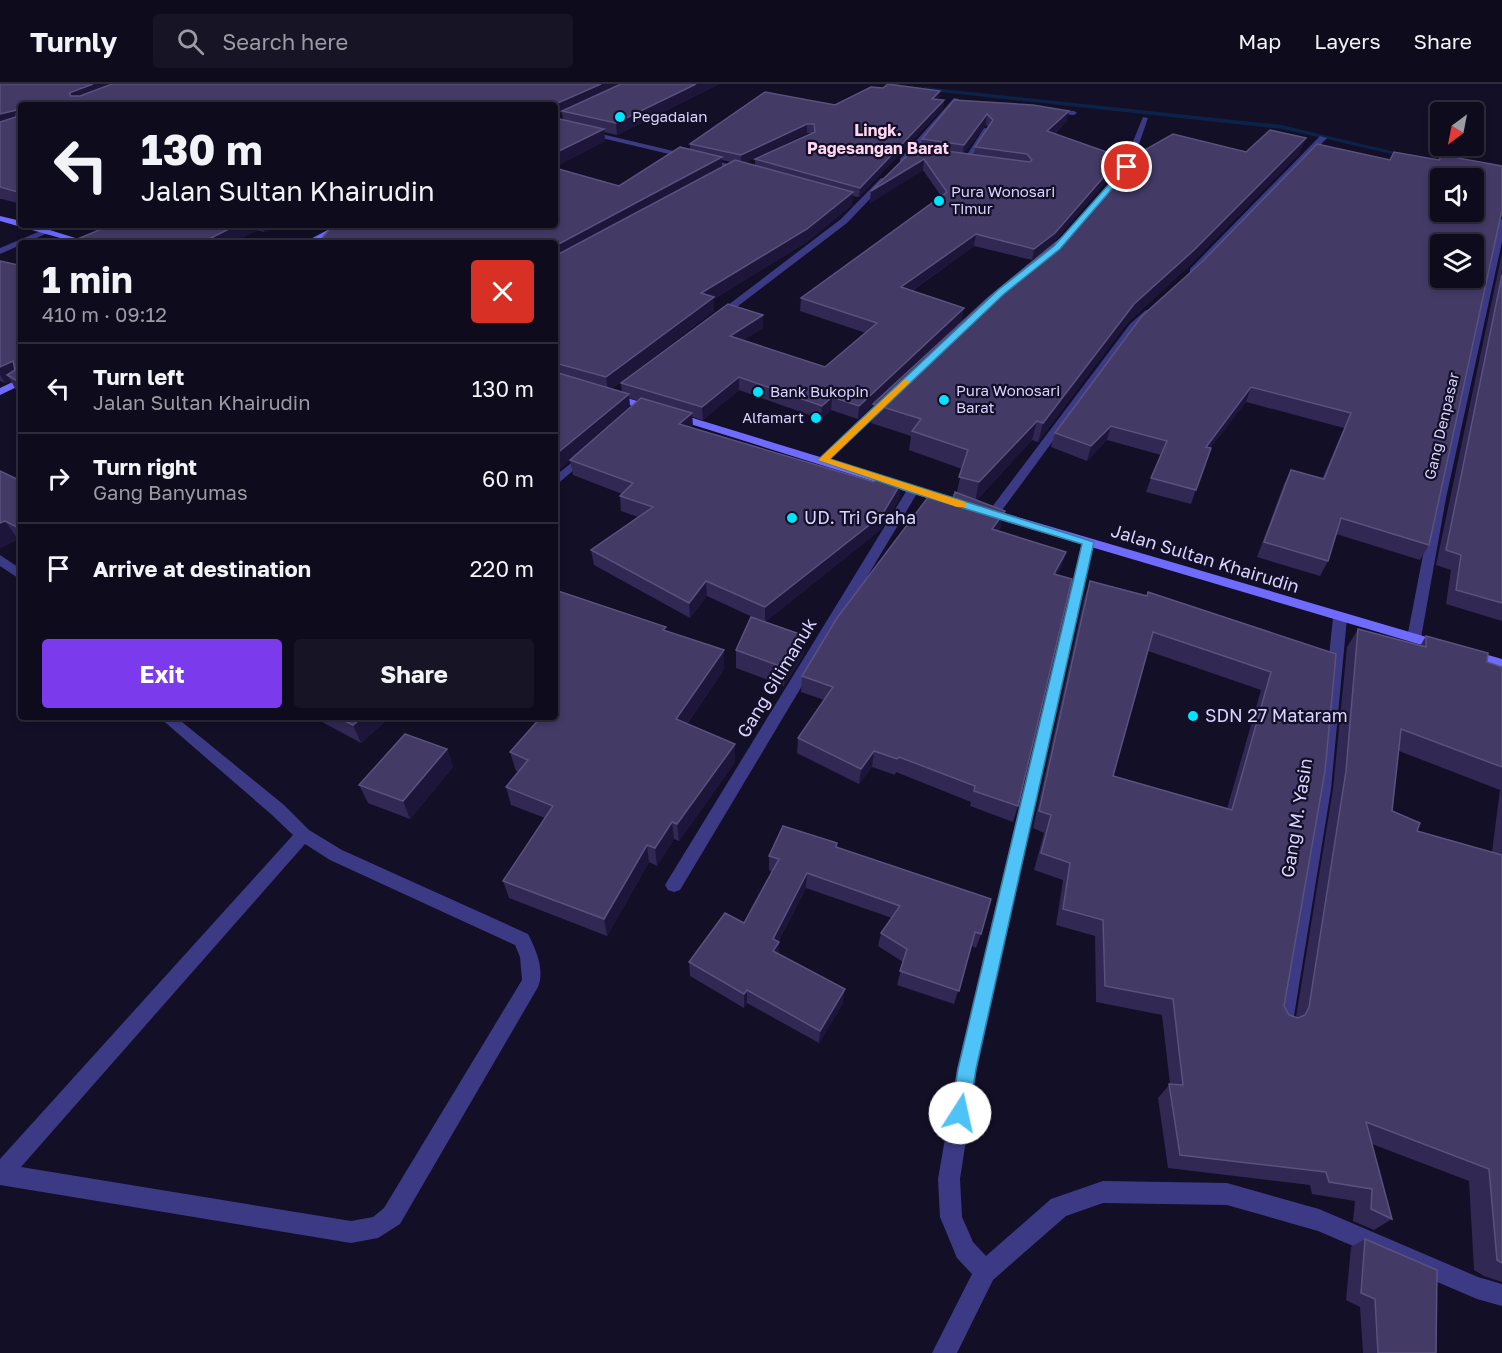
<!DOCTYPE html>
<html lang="en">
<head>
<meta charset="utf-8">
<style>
	body { margin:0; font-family:"Golos Text",sans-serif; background:#171425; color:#f1f3f6; height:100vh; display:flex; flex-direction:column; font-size:22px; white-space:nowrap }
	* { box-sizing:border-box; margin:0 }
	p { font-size:20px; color:#9b9ba3 }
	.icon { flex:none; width:33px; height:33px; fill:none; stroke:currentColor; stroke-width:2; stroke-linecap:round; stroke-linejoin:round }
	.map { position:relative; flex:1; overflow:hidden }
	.panel { position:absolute; left:18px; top:156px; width:540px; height:480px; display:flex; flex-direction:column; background:#0e0b1c; border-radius:6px; box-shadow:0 3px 9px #0003,0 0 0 2px #2e2b3b }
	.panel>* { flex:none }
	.hud { position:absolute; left:18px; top:18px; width:540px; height:126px; border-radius:6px; box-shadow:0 3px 9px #0003,0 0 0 2px #2e2b3b; background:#0e0b1c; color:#f1f3f6; overflow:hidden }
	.needle { width:39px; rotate:212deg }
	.fabs { position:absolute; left:1430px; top:18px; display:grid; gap:12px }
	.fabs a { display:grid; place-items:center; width:54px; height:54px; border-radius:6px; background:#0e0b1c; box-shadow:0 3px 9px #0003,0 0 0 2px #2e2b3b; font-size:30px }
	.pin { position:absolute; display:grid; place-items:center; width:51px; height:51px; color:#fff; margin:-26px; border:3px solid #fff; border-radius:50%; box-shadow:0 2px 6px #0007 }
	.me { position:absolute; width:66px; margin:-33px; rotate:10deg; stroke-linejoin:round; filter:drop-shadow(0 0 4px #0008) }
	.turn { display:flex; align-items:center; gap:21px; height:126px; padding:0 24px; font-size:27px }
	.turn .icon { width:78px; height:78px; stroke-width:2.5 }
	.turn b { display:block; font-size:42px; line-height:51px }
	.round { display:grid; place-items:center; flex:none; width:63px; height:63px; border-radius:6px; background:#171425 }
	.summary { display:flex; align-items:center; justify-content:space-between; height:102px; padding:0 24px }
	h1 { font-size:36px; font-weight:700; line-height:45px }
	.button { display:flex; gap:12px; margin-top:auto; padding:12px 24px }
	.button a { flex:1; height:69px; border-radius:6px; background:#7c3aed; color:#fff; font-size:24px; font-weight:700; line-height:69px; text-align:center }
	.button a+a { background:#171425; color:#f1f3f6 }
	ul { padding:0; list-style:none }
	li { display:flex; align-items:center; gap:18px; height:90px; padding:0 24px; border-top:2px solid #2e2b3b }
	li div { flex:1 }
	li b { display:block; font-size:22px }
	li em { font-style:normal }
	header { display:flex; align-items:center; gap:36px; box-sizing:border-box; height:84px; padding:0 30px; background:#0e0b1c; border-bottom:2px solid #2e2b3b }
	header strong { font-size:28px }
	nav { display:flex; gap:33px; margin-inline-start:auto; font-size:21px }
	.search { width:420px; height:54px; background:#171425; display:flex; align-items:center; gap:15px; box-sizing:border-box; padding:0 21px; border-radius:6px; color:#9b9ba3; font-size:22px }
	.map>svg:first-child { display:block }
</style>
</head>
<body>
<header>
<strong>Turnly</strong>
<div class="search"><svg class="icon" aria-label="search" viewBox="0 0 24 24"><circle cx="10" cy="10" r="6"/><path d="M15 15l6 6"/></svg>Search here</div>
<nav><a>Map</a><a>Layers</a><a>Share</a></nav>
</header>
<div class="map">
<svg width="1502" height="1269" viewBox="0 0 1502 1269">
	<rect width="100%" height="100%" fill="#130f26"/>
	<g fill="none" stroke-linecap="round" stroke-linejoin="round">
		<path fill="#0c2248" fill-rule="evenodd" d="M924 3 1282 41 1412 72 1409 74 1282 45 922 6Z"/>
		<g fill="#3d3a85" fill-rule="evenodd">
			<path d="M954 14 959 15 906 79H900V75Z"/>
			<path d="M1049 26 1074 27 1077 29 1074 31 1047 29Z"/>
			<path d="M1143 33 1148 34 1131 83 1122 94H1116L1123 82Z"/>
			<path d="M555 39 745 84 749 86 745 88 555 43Z"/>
			<path d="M984 44 989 45 969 77H963Z"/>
			<path d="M1320 52 1327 54 1196 189H1190V185Z"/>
			<path d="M881 94 888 96 847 139 721 235H715V231L841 135Z"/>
			<path d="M1502 135V158L1446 414 1421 554 1414 559 1407 554 1434 414 1498 137Z"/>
			<path d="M43 146 50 148 0 170V164Z"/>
			<path d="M1146 226 1154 228 1136 244 997 433H989V427L1130 240Z"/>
			<path d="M882 314 891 316 827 378H819V374Z"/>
			<path d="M585 368 589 369V373L555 402V392Z"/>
			<path d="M913 402 919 406 680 806 674 808 668 806 665 801 668 796 907 406Z"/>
			<path d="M1088 454 1094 458 977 985 960 1095 962 1133 973 1158 986 1172 1051 1115 1103 1097 1227 1099 1319 1125 1478 1193 1502 1200V1222L1477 1215 1318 1147 1227 1121 1103 1119 1066 1132 993 1196 957 1269H932L972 1190 957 1174 940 1133 938 1095 957 985 1082 458Z"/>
			<path d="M0 471 21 485V496L0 482Z"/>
			<path d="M1340 529 1347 534 1331 705 1293 938 1290 944 1283 947 1276 944 1273 938 1315 705 1333 534Z"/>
			<path d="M159 633H176L284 721 309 746 342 766 528 850C536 866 545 886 538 903L400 1140 378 1154 351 1159 0 1101V1075L293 751 272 731ZM305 760 330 776 515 861 520 873 522 896 384 1124 373 1133 351 1137 21 1083Z"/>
		</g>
		<g fill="#6f6bff" fill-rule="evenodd">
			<path d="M0 132 21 137V141H34L91 159H78L0 137Z"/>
			<path d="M337 141H347L314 159H303Z"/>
			<path d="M21 294V301L0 311V304Z"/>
			<path d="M611 309 954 414 956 417 950 421 946 420 607 314 606 312Z"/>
			<path d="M984 423 1447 559 1449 562 1442 567 980 430 978 427Z"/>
			<path d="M1467 565 1502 575V585L1462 573 1460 570 1462 567Z"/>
		</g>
	</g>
	<g fill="#312854" fill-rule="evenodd">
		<path d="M0 0H719L617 51 604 48 605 57 555 83V34L563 36 562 29 555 33V21H21V120L2 115H0Z"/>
		<path d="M939 15 944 16 943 24 859 113 852 112V121L807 158 714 215V227L611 305 622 308 621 299 763 231V244L743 256 825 283 866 249 800 227 801 214 941 112 923 86 870 119 871 107 921 63 922 55 954 16 1067 37 1054 50 1118 84 1052 160 1032 176 974 162 912 207 962 236 858 335 831 326 821 335 739 306 703 336 692 333 693 344 874 398 901 399 899 415 880 446 765 538 804 570 784 602 736 584V566L761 537 707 512 690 534 594 481 591 466 638 433 621 427 620 412 622 410 573 391 570 376 559 386 555 387V159L619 102 690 65V60L835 21ZM986 41 988 43 975 63 974 71 964 69ZM807 49H814L755 75V81L745 79ZM722 76 731 78 722 83ZM629 314 639 317 630 324Z"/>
		<path d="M1246 68 1300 69 1188 183 1128 238 1038 358 1032 356 977 416 1001 442 998 447 1066 468 1061 484 1057 491 1018 722 1013 738 970 722 971 718 896 688 895 691 872 683 859 700 797 669 798 654 824 616 801 608 802 592 953 414 957 408 962 385 909 366 911 352 871 339 873 320Z"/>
		<path d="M1390 76H1439L1502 82V133L1500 134 1429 461 1420 476 1336 450 1328 477 1320 492 1257 473 1284 400 1291 386 1322 395 1344 344 1246 318 1210 364 1191 420 1146 408 1151 394 1161 371 1107 356 1087 377 1051 363 1055 349Z"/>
		<path d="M103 141H282L264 148 257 146 232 159H68L108 142Z"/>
		<path d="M1502 169V537L1446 520 1451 486 1436 481Z"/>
		<path d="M0 177 18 181 21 179V309L16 306 11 297 5 299 0 297Z"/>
		<path d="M0 387 21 397V456L18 455 0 464Z"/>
		<path d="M1090 497 1336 570 1284 922 1289 931 1296 933 1333 705 1347 563 1358 545 1420 562 1426 552 1487 578 1502 583V1198L1484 1192 1474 1186 1469 1097 1372 1060 1392 1135 1374 1146 1353 1137 1355 1117 1312 1110 1310 1101 1168 1084 1158 1014 1170 1000 1162 931 1096 918 1095 852 1056 841 1063 796 1034 786 1044 749 1033 744 1084 515ZM1148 567 1261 606 1227 725 1113 692ZM1399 667 1500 706 1492 768 1417 747 1392 727Z"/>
		<path d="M666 547 724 566V585L687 640 735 660V678L679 757 674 755 657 782 649 778 607 852 509 814 503 797 545 734 511 721 506 703 518 688 516 687 510 668Z"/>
		<path d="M313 633H389V634L361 659Z"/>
		<path d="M447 665 453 683 410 735 368 719 359 701Z"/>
		<path d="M837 763 981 850 976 864 972 862 954 920 897 901 903 878 878 862 881 849 892 834 806 804 778 858 779 870 843 919 819 959 747 919 744 924 690 892 689 878 744 839 772 788 769 786V772Z"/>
		<path d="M1365 1155 1436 1269H1363L1360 1223 1346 1216 1351 1163Z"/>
	</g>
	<g fill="#1d163a">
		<path d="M93 0H128L74 20 69 9Z"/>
		<path d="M601 0H627L562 27V29L555 33V21H553Z"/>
		<path d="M696 0H719L617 51 616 39Z"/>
		<path d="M940 7 939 15H932Z"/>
		<path d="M944 16 943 24 859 113 860 104Z"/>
		<path d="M17 26 21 34 0 44V30Z"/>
		<path d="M1069 27 1067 37 1045 58 1047 47Z"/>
		<path d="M987 30 986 41 962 72 964 61Z"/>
		<path d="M807 40V49L741 81V71Z"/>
		<path d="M604 45 605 57 555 83V69Z"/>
		<path d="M1306 54 1300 69 1188 183 1128 238 1038 358 1043 339 1134 220Z"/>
		<path d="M722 73V85L555 176V162Z"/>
		<path d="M1121 73 1118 84 1052 160 1032 176 1034 165Z"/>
		<path d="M924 75 923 86 870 119 871 107Z"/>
		<path d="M853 108 852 121 807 158 714 215V227L608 307 606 293 701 209Z"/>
		<path d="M237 141H256L257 146 232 159H201Z"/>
		<path d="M262 141H282L264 148Z"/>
		<path d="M976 150 974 162 900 215 901 203Z"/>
		<path d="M964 224 962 236 858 335 859 322Z"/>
		<path d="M763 231V244L730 265V252Z"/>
		<path d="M13 277 21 291H7L11 297 5 299 0 291V283Z"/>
		<path d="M739 293V306L703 336 702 323Z"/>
		<path d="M1251 303 1246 318 1200 377 1206 363Z"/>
		<path d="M629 310 630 325 559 386 555 387V371Z"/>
		<path d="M832 313 831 326 821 335 822 322Z"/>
		<path d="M692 329 693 344 679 340Z"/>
		<path d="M1037 337 1032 356 975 418 979 398Z"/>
		<path d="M1111 342 1107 356 1087 377 1091 362Z"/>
		<path d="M901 399 899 415 880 446 765 538V523Z"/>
		<path d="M1005 427 1001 442 988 460 992 445Z"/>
		<path d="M5 437 18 455 0 464V439Z"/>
		<path d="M1066 468 1061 484 1049 506 1054 490Z"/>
		<path d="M706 497 707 512 690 534 689 519Z"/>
		<path d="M805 552 804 570 784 602 785 584Z"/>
		<path d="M724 566V585L677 654 676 635Z"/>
		<path d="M363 633H389V634L361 659 353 641Z"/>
		<path d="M735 660V678L679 757 677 740Z"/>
		<path d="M447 665 453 683 410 735 403 717Z"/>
		<path d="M874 667 872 683 859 700 861 685Z"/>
		<path d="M672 738 674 755 657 782 655 764Z"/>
		<path d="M647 761 649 778 607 852 604 835Z"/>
		<path d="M807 789 806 804 772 869 773 855Z"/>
		<path d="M779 858V872L773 867Z"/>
		<path d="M845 905 843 919 819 959 820 947Z"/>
		<path d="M747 906V919L744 924V910Z"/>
	</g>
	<g fill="#433a66" stroke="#5a527e" stroke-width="1.5" fill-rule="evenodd">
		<path d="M0 0H93L69 9 71 12H80L112 0H601L553 21H21V109L0 103V38L16 33 17 26 0 30Z"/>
		<path d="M621 0H696L616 39 562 27Z"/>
		<path d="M888 0 940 7 932 15 944 16 860 104 755 75 815 48 814 40H807L741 71 690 60 765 8 835 21 871 3 883 4Z"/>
		<path d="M954 16 1033 21 1069 27 1047 47 1121 73 1055 149 1034 165 976 150 901 203 964 224 859 322 832 313 822 322 739 293 702 323 621 299 728 220 763 231 730 252 825 283 877 239 801 214 947 108 924 75 871 107 916 63 1030 78 1032 76 1027 70 975 63 993 36 987 30 964 61 922 55Z"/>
		<path d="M555 34 604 45 555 69Z"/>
		<path d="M1270 46 1306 54 1194 166 1134 220 1043 339 1037 337 979 398 959 393 968 366 912 347 921 335 873 320 989 213 1066 150 1134 72 1173 50 1246 68Z"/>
		<path d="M1317 60 1390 76 1394 68 1439 76 1442 71 1502 82V126L1429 461 1341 434 1328 477 1264 458 1291 386 1324 395 1351 329 1251 303 1206 363 1211 364 1196 406 1151 394 1167 357 1111 342 1091 362 1055 349 1142 232 1202 178ZM1440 94H1473V128H1440ZM1440 160H1473V194H1440Z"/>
		<path d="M680 63 722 73 555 162V159H318L333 141H555V84L619 102Z"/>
		<path d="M735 76 853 108 807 145 701 209 714 213 606 293 555 279V172Z"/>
		<path d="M111 141H237L201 159H68Z"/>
		<path d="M0 177 18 181 21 179V299L7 291 15 286 13 277 0 283Z"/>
		<path d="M1502 191V519L1456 506 1461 471 1446 466Z"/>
		<path d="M555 288 629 310 555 371Z"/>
		<path d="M641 314 692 329 679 340 874 398 878 393 901 399 882 431 765 523 706 497 689 519 591 466 653 423 620 412 633 399 570 376Z"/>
		<path d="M0 387 21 397V445L5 437 0 439Z"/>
		<path d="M932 408 953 414 955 408 1005 427 992 445 1066 468 1054 490 1072 495 1018 722 974 707 975 702 899 673 897 675 874 667 861 685 798 654 833 603 802 592 837 534Z"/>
		<path d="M1090 497 1147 512 1148 508 1336 570 1325 687 1284 922 1289 931 1298 934 1305 931 1309 923 1346 687 1358 545 1426 563V552L1488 569 1487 578 1502 583V683L1401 645 1392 727 1420 739 1417 747 1502 771V1179L1497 1176 1489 1085 1366 1038 1392 1135 1371 1125 1372 1105 1329 1098 1326 1088 1180 1071 1169 1000 1183 1001 1173 915 1105 902 1103 836 1063 825 1070 779 1041 769 1051 731 1039 727ZM1153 548 1271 588 1232 726 1113 692Z"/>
		<path d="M555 506 666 543 663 546 724 566 676 635 735 660 677 740 672 738 655 764 647 761 604 835 503 797 553 722 506 703 528 676 510 668 541 633H555Z"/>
		<path d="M751 533 805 552 785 584 736 566Z"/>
		<path d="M337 633H363L353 641Z"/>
		<path d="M405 650 447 665 403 717 359 701Z"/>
		<path d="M783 742 837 759 836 763 991 815 981 850 975 848 959 907 900 887 907 865 881 849 900 822 807 789 773 855 779 858 773 867 845 905 820 947 747 906 744 910 689 878 725 829 744 839 779 775 769 772Z"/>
		<path d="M1365 1155 1437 1186 1436 1269H1378L1375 1215 1361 1209Z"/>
	</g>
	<path fill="#4fc3f7" stroke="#337fa1" stroke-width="1.5" d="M1125 82 1131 83 1060 165 1004 210 830 375 1094 458 976 985 969 1029 966 1036 960 1038 953 1036 951 1029 958 985 1082 460 910 408 818 376 998 206 1054 162Z"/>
	<path fill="#f59e0b" d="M905 295 910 298 908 300 830 375 965 418V423H957L818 376Z"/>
	<g fill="#00e5ff" stroke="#130f26" stroke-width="2">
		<circle cx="620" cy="33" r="6"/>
		<circle cx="939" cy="117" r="6"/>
		<circle cx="758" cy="308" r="6"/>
		<circle cx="944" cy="316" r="6"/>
		<circle cx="816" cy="334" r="6"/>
		<circle cx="792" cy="434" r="6"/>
		<circle cx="1193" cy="632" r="6"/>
	</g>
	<g text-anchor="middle" stroke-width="4.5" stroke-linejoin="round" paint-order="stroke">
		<g font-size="15" fill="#d9d4ff" stroke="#130f26" text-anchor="start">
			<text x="632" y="38">Pegadaian</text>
			<text x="951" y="113">Pura Wonosari<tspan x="951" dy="17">Timur</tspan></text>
			<text x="956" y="312">Pura Wonosari<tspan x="956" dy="17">Barat</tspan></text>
			<text x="770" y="313">Bank Bukopin</text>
			<text x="804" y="339" text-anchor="end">Alfamart</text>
		</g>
		<g font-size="15" fill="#d9d4ff" stroke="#130f26">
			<text transform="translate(1442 342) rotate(-77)" y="5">Gang Denpasar</text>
		</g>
		<g font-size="16" font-weight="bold" fill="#ffd6f0" stroke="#130f26">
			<text x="878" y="52">Lingk.<tspan x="878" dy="18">Pagesangan Barat</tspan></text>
		</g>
		<g font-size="18" fill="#d9d4ff" stroke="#130f26" text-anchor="start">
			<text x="804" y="440">UD. Tri Graha</text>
			<text x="1205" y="638">SDN 27 Mataram</text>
		</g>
		<g font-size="18" fill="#d9d4ff" stroke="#130f26">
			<text transform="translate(1205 475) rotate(17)" y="6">Jalan Sultan Khairudin</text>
			<text transform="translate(777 594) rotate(-59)" y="6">Gang Gilimanuk</text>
			<text transform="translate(1297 734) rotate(-81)" y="6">Gang M. Yasin</text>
		</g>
	</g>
</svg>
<div class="fabs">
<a><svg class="needle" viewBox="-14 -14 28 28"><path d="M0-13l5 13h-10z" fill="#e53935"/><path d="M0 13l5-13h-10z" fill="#9b9ba3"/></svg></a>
<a><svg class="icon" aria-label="sound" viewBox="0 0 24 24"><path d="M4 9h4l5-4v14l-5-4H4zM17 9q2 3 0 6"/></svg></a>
<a><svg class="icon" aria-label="layers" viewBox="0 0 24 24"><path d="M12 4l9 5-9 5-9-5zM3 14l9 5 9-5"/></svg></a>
</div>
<div class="pin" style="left:1127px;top:83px;background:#d93025"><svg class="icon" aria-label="arrive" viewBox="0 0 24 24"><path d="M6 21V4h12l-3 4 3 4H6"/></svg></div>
<svg class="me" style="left:960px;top:1029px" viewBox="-20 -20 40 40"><circle r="19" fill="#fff"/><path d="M0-13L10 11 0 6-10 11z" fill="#4fc3f7"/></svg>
<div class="hud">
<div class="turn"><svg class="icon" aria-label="left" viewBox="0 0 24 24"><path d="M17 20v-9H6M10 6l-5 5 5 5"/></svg><div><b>130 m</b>Jalan Sultan Khairudin</div></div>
</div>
<section class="panel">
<div class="summary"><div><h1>1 min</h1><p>410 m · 09:12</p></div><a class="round" style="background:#d93025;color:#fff"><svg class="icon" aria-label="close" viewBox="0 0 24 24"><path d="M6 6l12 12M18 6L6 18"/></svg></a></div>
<ul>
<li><svg class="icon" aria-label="left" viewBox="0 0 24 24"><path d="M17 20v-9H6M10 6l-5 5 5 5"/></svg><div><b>Turn left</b><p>Jalan Sultan Khairudin</p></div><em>130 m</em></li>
<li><svg class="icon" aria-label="right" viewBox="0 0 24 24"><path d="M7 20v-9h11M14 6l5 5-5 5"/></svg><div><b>Turn right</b><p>Gang Banyumas</p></div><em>60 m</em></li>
<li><svg class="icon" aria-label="arrive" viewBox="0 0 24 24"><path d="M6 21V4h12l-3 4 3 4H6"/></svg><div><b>Arrive at destination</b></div><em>220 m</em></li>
</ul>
<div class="button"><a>Exit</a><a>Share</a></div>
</section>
</div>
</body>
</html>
